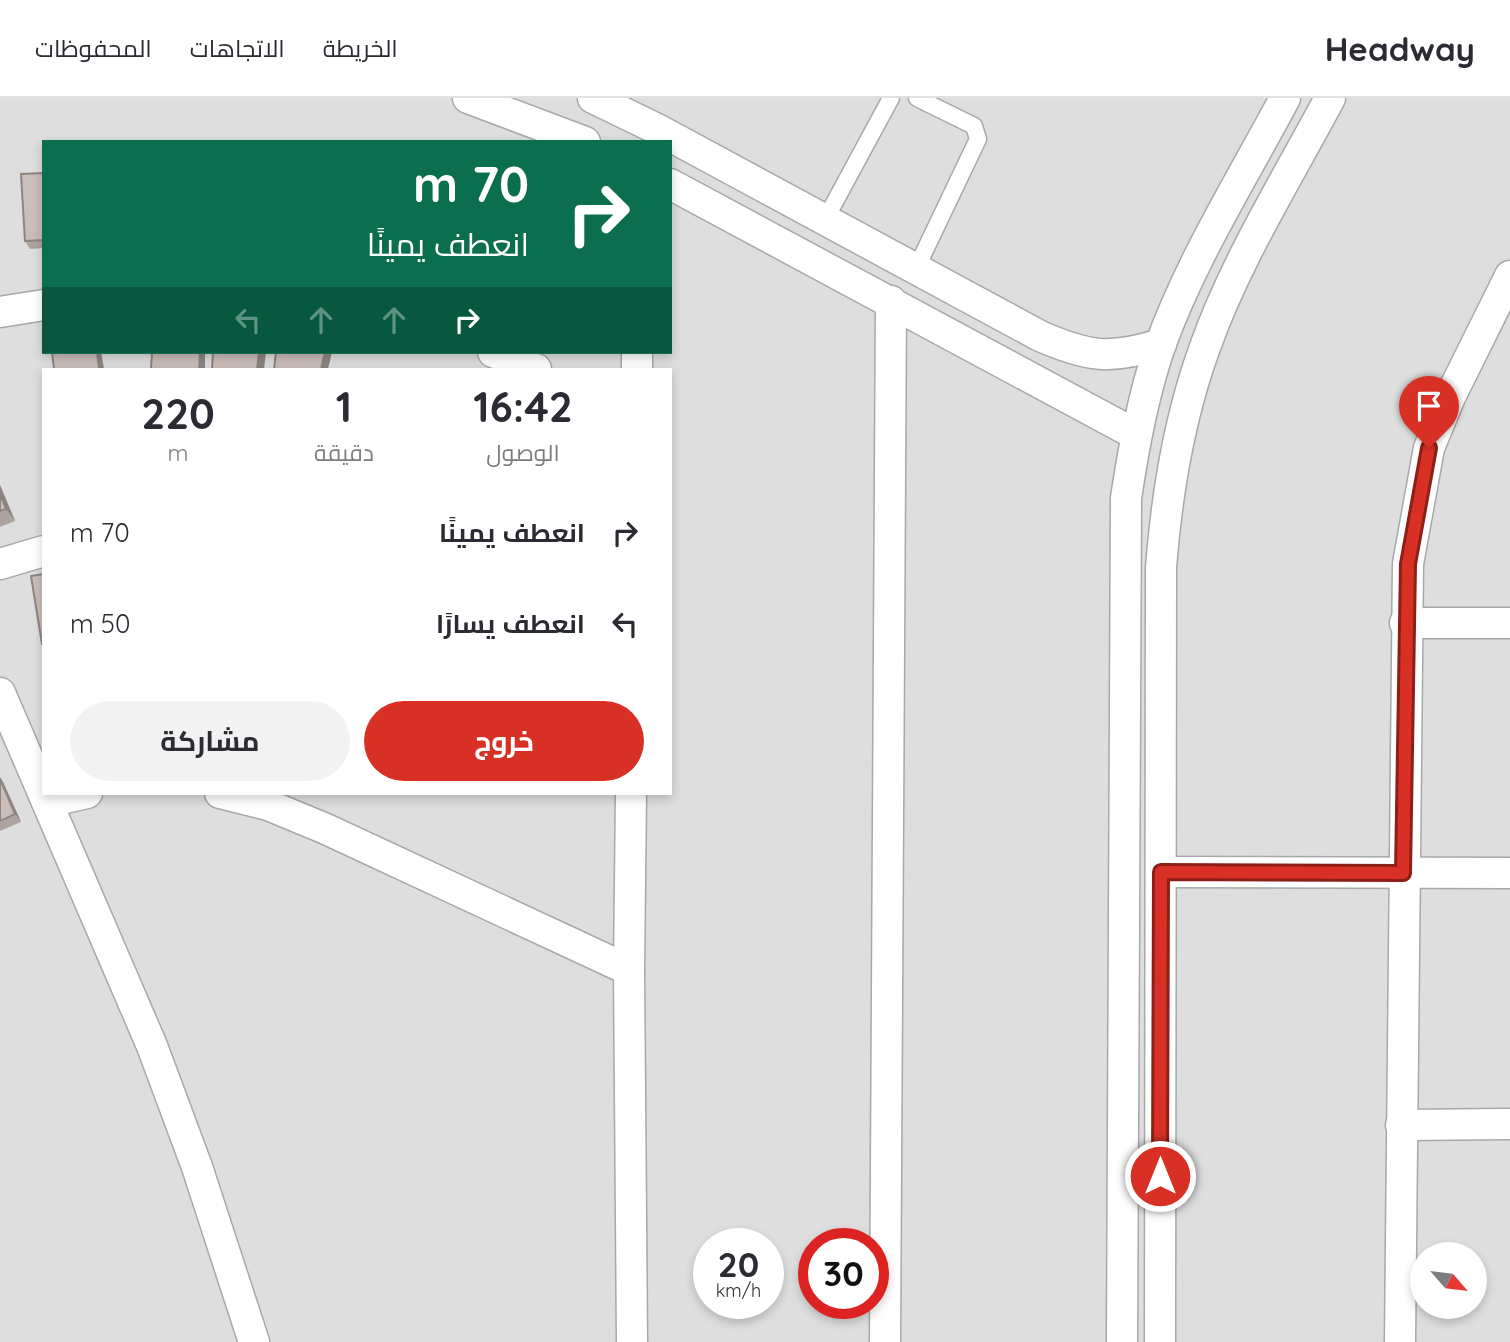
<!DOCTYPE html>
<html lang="ar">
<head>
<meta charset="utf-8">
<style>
	body { margin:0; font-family:Quicksand,Cairo,sans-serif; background:#f2f2f3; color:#2b2b33; direction:rtl; height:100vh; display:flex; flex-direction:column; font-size:26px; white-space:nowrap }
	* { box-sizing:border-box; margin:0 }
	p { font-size:23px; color:#7c7c81 }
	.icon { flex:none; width:38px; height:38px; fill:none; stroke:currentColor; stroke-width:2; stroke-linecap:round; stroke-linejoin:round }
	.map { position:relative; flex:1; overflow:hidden; direction:ltr }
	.panel { position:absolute; left:42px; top:270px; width:630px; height:427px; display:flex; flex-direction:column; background:#fff; border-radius:0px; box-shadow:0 4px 10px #0003; direction:rtl }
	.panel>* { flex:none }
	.banner { position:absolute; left:42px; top:42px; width:630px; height:214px; border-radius:0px; box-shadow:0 4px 10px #0003; direction:rtl; background:#0b6e4f; color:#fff; overflow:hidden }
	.needle { width:46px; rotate:118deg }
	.controls { position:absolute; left:1410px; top:1144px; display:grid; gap:14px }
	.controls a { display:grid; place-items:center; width:77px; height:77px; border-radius:50%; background:#fff; box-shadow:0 4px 10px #0003; font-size:35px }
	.speed { position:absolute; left:693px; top:1130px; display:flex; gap:14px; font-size:35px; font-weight:700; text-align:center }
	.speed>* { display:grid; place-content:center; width:91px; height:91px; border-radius:50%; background:#fff; box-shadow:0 4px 10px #0003; line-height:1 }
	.speed small { font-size:18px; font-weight:400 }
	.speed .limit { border:10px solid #d22; background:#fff; color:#111 }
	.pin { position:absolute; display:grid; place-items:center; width:60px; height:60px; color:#fff; margin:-72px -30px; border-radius:50% 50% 50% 0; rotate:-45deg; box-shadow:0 0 7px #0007 }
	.pin .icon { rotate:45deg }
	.me { position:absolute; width:77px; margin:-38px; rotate:0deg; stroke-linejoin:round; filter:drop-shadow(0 0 5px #0008) }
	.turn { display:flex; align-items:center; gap:24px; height:147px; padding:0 28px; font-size:32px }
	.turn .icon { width:91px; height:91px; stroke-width:2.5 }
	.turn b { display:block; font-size:49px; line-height:60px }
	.lanes { display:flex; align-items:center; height:66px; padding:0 28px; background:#0003; justify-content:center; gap:35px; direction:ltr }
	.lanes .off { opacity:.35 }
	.eta { display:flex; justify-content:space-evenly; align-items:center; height:119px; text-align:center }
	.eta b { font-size:42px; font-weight:700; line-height:49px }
	.button { display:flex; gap:14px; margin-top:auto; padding:14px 28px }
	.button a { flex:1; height:80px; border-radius:42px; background:#d93025; color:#fff; font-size:28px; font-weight:700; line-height:80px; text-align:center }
	.button a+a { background:#f2f2f3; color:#2b2b33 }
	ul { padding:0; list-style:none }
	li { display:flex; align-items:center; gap:21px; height:91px; padding:0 28px }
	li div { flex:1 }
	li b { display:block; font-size:26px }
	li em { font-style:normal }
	header { display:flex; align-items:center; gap:42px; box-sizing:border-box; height:98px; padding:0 35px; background:#fff; border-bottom:2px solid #e1e1e2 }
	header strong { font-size:33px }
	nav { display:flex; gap:38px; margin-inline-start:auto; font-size:24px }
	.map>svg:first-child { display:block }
</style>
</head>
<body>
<header>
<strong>Headway</strong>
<nav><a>الخريطة</a><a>الاتجاهات</a><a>المحفوظات</a></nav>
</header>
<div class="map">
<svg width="1510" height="1244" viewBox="0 0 1510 1244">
	<rect width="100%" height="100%" fill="#f2ede7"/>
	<path fill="#dfdede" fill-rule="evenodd" d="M0 0H1510V1244H0ZM44 44H670V254H44ZM44 271H670V695H44ZM709 1146H768V1206H709ZM814 1146H873V1206H814ZM1423 1157H1475V1209H1423Z"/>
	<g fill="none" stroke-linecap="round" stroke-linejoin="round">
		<g stroke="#a8a8a8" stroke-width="19">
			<g id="service">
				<path d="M825 122 891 0"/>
				<path d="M916 171 978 41 974 28 917 0"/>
			</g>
		</g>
		<g stroke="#a8a8a8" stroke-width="33">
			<g id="minor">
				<path d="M468 0 585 44"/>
				<path d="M593 0 657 31 1040 238C1088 259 1110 262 1161 246"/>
				<path d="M670 86 1135 336"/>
				<path d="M0 214 44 207"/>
				<path d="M493 254 536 271"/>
				<path d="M637 271V254"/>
				<path d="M0 466 44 453"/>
				<path d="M1405 525H1510"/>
				<path d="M0 595 152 948 197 1069 254 1244"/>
				<path d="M220 695 268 707 326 731 629 872"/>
				<path d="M631 695 629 872 632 1244"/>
				<path d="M47 704 87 695"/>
				<path d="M1161 774 1510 775"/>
				<path d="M1401 1027 1510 1026"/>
				<path d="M885 1244 891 203"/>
				<path d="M1122 1244 1126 400C1134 348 1143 298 1160 248 1191 162 1242 81 1285 0"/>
				<path d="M1160 1244 1161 469C1167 393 1179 320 1205 249 1236 162 1287 81 1330 0"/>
				<path d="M1400 1244 1408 466 1429 350 1450 299 1510 178"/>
			</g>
		</g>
		<use href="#service" stroke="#fff" stroke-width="16"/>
		<use href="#minor" stroke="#fff" stroke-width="30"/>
	</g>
	<g fill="#afa3a0">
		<path d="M44 75V150L30 151 25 143Z"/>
		<path d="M0 387 15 423 0 429Z"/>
		<path d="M0 679 3 684 21 724 0 733Z"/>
	</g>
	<g fill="#8e8582">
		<path d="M97 254H101L104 271H99Z"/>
		<path d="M200 254H205V271H199Z"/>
		<path d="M259 254H266L264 271H257Z"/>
		<path d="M325 254H332L328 271H321Z"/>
		<path d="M0 387 15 423 6 411 0 396Z"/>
		<path d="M0 679 3 684 21 724 15 716Z"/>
	</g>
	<g fill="#cbbeba" stroke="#8e8582" stroke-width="2">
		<path d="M44 75V142L25 143 21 76Z"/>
		<path d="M52 254H97L99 271H54Z"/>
		<path d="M152 254H200L199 271H151Z"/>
		<path d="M213 254H259L257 271H212Z"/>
		<path d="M276 254H325L321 271H274Z"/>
		<path d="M0 396 6 411 0 413Z"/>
		<path d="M44 476V546H42L31 478Z"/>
		<path d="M0 681 15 716 0 723Z"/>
	</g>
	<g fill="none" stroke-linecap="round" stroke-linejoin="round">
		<g stroke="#8d1f18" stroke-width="18">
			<path id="route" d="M1160 1078 1161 774 1403 775 1408 466 1429 350"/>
		</g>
		<use href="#route" stroke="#d93025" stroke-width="12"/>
	</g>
</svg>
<div class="controls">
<a><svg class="needle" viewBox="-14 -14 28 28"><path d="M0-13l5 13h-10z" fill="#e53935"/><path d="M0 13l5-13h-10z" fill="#7c7c81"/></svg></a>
</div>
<div class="speed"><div>20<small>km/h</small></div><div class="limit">30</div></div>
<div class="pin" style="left:1429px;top:350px;background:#d93025"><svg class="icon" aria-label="arrive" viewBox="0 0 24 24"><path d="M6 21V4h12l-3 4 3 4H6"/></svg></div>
<svg class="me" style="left:1160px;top:1078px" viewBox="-20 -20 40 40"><circle r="17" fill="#d93025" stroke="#fff" stroke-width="3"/><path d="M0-11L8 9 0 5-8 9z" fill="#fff"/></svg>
<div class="banner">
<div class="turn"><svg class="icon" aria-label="right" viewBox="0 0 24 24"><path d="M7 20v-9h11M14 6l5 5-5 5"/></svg><div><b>70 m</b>انعطف يمينًا</div></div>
<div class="lanes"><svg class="icon off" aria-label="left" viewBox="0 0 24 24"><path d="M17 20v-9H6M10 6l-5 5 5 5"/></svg><svg class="icon off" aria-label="ahead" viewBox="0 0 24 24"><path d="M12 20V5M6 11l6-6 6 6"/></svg><svg class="icon off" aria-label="ahead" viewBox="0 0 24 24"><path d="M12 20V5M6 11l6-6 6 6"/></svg><svg class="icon" aria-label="right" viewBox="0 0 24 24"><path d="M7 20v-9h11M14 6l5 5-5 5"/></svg></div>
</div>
<section class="panel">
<div class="eta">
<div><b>16:42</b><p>الوصول</p></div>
<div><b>1</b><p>دقيقة</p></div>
<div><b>220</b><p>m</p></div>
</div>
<ul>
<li><svg class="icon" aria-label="right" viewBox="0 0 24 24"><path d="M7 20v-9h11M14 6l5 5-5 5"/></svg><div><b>انعطف يمينًا</b></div><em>70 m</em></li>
<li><svg class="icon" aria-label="left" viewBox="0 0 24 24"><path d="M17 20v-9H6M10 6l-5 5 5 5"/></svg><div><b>انعطف يسارًا</b></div><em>50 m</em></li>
</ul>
<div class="button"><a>خروج</a><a>مشاركة</a></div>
</section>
</div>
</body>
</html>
